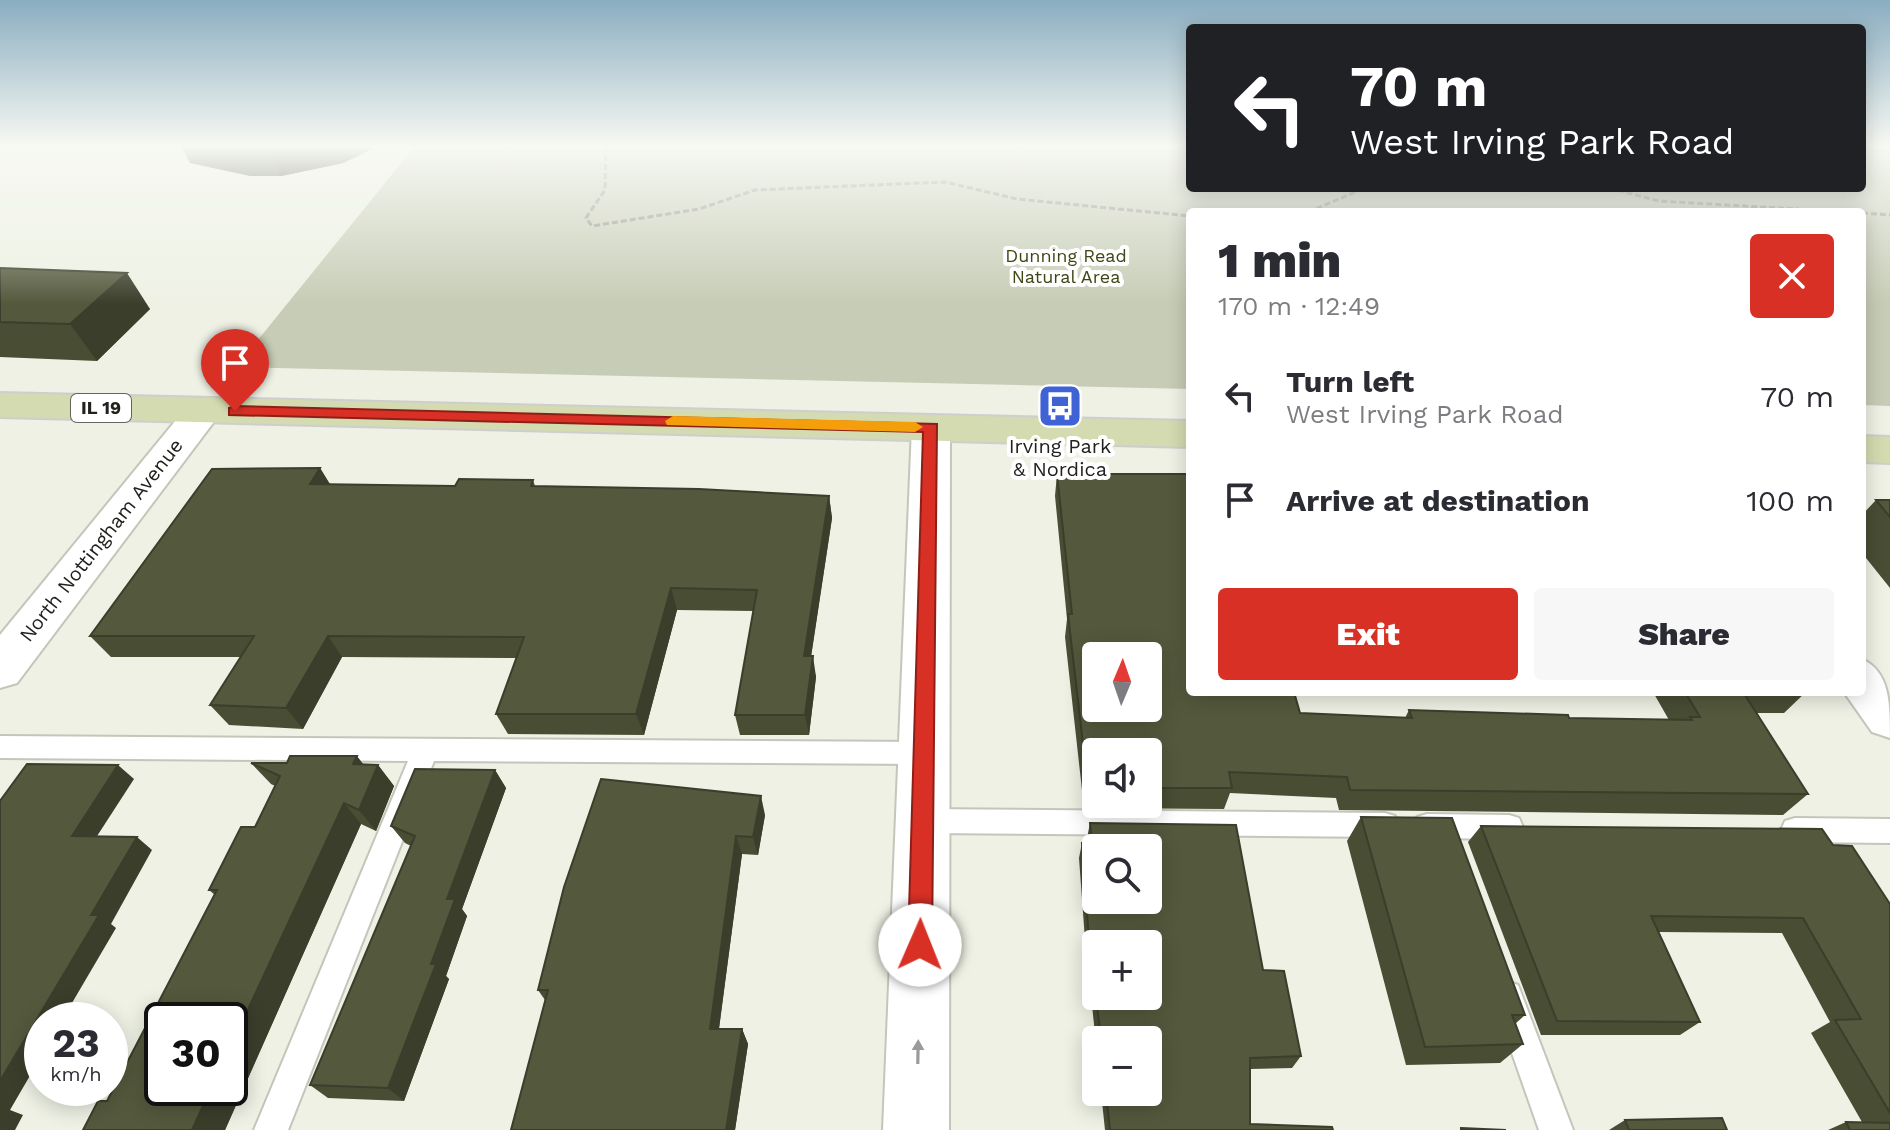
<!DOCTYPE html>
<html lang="en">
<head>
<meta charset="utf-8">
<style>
	body { margin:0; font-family:"Work Sans",sans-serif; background:#f7f7f7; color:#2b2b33; height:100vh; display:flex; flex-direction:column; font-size:30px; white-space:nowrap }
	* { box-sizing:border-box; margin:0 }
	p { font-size:26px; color:#7c7c81 }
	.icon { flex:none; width:44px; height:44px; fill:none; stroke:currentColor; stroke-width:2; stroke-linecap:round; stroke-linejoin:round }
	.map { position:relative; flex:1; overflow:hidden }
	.drawer { position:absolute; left:1186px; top:208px; width:680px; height:488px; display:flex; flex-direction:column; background:#fff; border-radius:8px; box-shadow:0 4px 20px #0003 }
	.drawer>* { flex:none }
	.guide { position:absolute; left:1186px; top:24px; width:680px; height:168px; border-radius:8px; box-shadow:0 4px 20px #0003; background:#202124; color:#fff; overflow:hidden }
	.needle { width:52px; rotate:2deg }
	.controls { position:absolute; left:1082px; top:642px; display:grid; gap:16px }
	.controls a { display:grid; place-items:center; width:80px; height:80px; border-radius:8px; background:#fff; box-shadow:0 4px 20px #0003; font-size:40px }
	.speed { position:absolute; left:24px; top:1002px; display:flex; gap:16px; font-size:40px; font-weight:700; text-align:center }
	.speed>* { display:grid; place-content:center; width:104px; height:104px; border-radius:50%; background:#fff; box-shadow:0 4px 20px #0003; line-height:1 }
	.speed small { font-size:20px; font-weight:400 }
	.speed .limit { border:4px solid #111; border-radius:12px; background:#fff; color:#111 }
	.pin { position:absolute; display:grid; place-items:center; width:68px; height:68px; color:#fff; margin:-82px -34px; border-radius:50% 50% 50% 0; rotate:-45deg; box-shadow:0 0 8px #0007 }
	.pin .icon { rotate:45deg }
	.me { position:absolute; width:88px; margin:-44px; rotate:1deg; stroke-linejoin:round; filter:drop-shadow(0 0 6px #0008) }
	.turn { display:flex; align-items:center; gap:28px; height:168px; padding:0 32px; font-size:36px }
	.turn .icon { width:104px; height:104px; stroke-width:2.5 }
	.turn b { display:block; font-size:56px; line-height:68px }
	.round { display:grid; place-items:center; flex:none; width:84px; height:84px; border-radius:8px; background:#f7f7f7 }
	.summary { display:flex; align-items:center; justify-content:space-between; height:136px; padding:0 32px }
	h1 { font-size:48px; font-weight:800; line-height:60px }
	.primary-button { display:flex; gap:16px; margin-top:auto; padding:16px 32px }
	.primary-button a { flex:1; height:92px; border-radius:8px; background:#d93025; color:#fff; font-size:32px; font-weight:800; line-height:92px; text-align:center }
	.primary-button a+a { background:#f7f7f7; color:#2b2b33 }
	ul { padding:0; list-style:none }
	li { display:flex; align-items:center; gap:24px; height:104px; padding:0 32px }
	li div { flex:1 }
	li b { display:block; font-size:30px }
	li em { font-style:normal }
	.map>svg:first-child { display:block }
</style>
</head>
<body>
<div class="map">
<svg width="1890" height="1130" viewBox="0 0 1890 1130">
	<rect width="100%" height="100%" fill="#eef1e4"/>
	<path fill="#c7ccb6" d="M415 146H1190V188H1862V146H1890V406L1862 405V212H1190V389L236 367Z"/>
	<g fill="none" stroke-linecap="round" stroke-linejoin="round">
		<g stroke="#c3c6ba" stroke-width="4">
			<g id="lane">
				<path d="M0 736 924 742 933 745 937 753 933 761 924 764 434 761 288 1130H254L408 761 0 758Z"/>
				<path d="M923 809 1385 813 1395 816 1399 825 1395 834 1385 837 923 833 913 830 909 821 913 812Z"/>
				<path d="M1427 814 1509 815 1519 818 1523 827 1519 836 1509 839 1427 838 1417 835 1413 826 1417 817Z"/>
				<path d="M1795 818 1890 819V843L1795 842 1785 839 1781 830 1785 821Z"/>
				<path d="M1507 981 1518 985 1573 1130H1539L1492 996 1496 985Z"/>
			</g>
		</g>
		<g stroke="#c3c6ba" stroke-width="4">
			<g id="street">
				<path d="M203 399 216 403 222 411 216 419 17 683 0 688V635L190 403Z"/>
				<path d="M931 415 945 418 950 427 949 1130H883L912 427 917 418Z"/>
				<path d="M1862 659C1890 672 1890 703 1890 738L1872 732 1844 692H1862Z"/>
			</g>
		</g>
		<g stroke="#cecece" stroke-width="4">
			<g id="primary">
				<path d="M0 393 1190 421V447L0 417Z"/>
				<path d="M1862 436 1890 437V463L1862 462Z"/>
			</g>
		</g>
		<g stroke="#90928a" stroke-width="3" stroke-dasharray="6 3" stroke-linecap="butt">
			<path d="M606 146 605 190 586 218 592 226 699 209 755 190 945 182 1017 199 1190 216"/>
			<path d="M1609 188 1659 201 1847 212"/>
			<path d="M1308 212 1365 188"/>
			<path d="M1862 213 1890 215"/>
		</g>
		<use href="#lane" fill="#fff" fill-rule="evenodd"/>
		<use href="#street" fill="#fff" fill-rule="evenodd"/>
		<use href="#primary" fill="#d4dbb0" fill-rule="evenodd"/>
	</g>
	<g fill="#484d34" fill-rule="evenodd">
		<path d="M181 146H376L364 153 343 163 281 176H250L190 163Z"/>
		<path d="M0 268 150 309 97 361 0 357Z"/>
		<path d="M320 468 330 484 455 486 533 480 535 486 829 496 832 518 811 656 816 677 809 735H740L735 715 754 611 677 610 644 735 508 734 496 714 516 658 342 657 303 729 229 725 210 705 241 657H111L90 636Z"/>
		<path d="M1057 474 1300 713 1405 718 1409 710 1569 718 1669 720 1653 692H1806L1784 713H1757L1808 794 1783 815 1339 810 1336 798 1230 793 1224 809 1084 808 1065 637 1067 619 1055 496ZM1096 752H1148V804H1096Z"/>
		<path d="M1876 500H1890V588L1862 553V515Z"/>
		<path d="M251 763 378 765 394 786 376 831 361 824 225 1130H83L107 1101 215 895 209 890 255 827 275 786 271 784Z"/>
		<path d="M495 770 506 788 462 909 467 916 446 976 449 979 404 1101 328 1098 310 1085 411 846 405 843 391 826Z"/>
		<path d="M765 815 758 855 742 854 719 1029H742L748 1044 735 1130H511L545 1000 538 990 564 887Z"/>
		<path d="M1361 817 1525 1015 1515 1024 1523 1044 1500 1063 1406 1065 1347 841Z"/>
		<path d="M1090 823 1263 970 1301 1056 1292 1068 1250 1069V1124L1333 1130H1105L1101 1092H1148V1040H1096V1043L1085 940 1079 858 1082 843H1088L1087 838Z"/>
		<path d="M1481 826 1833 845 1890 904V1130H1828L1846 1122H1862L1811 1033 1830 1022 1782 933 1659 932 1700 1022 1680 1035H1541L1468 842Z"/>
		<path d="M1625 1120 1727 1130H1609Z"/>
	</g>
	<g fill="#3b3e2b">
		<path d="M266 146H376L364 153 343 163 281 176Z"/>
		<path d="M127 273 150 309 97 361 70 324Z"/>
		<path d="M320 468 333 490 310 484Z"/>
		<path d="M829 496 832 518 808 677 804 656Z"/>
		<path d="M671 588 677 610 644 735 636 714Z"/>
		<path d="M328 636 342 657 303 729 286 708Z"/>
		<path d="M813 656 816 677 809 735 805 715Z"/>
		<path d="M357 756 373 777 378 765 394 786 376 831 359 810 353 764Z"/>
		<path d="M118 765 134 779 88 850 72 836Z"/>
		<path d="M495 770 506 788 462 909 467 916 446 976 449 979 404 1101 388 1088 431 964 447 899Z"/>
		<path d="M761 796 765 815 758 855 753 837Z"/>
		<path d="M344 803 361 824 225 1130H192L211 1088H230V1048Z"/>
		<path d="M736 836 742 854 717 1043 710 1029Z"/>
		<path d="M137 837 152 850 111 924 116 928 62 1020H42V1055L10 1110 23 1115 15 1130H0V1081L91 915Z"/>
		<path d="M742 1029 748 1044 735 1130H726Z"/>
	</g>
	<g fill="#54593d" stroke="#3b3e2b" stroke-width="2" fill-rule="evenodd">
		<path d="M0 268 127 273 70 324 0 322Z"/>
		<path d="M320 468 310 484 455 486 459 479 533 480 531 486 699 489 829 496 804 656H813L805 715H735L757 590 671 588 636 714H496L524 637 328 636 286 708 210 705 254 636H90L212 469Z"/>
		<path d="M1057 474H1190V692H1294L1300 713 1412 718 1409 710 1568 715 1569 718 1692 720 1690 717H1700L1685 692H1743L1808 794 1350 790 1347 777 1229 772 1232 788H1148V752H1096V787H1088L1068 614H1072ZM1096 656H1148V708H1096Z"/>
		<path d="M1876 500H1890V517Z"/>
		<path d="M290 756H357L353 764 378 765 359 810 344 803 230 1048V1020H162V1088H211L192 1130H83L98 1101H107L217 890H209L241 827H255L280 776 251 763H287Z"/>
		<path d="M27 764 118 765 72 836 137 837 91 915H99L0 1081V801Z"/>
		<path d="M415 769 495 770 447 899H455L431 964H436L388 1088 310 1085 415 836 391 826Z"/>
		<path d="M601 779 761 796 753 837 736 836 710 1029H742L726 1130H511L548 990H538L564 887Z"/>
		<path d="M1361 817 1452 818 1525 1015H1512L1523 1044 1425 1047Z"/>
		<path d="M1090 823 1236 825 1263 970 1284 971 1301 1056 1250 1058V1124L1332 1127 1333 1130H1110L1106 1092H1148V1040H1101L1088 926 1082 843H1092ZM1096 848H1148V900H1096ZM1096 944H1148V996H1096Z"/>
		<path d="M1481 826 1822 829 1833 845 1852 846 1890 904V1113L1835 1020 1861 1019 1803 918 1651 916 1700 1022 1557 1021Z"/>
		<path d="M1722 1118 1727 1130H1629L1625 1120Z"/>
		<path d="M1846 1122 1890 1123V1130H1850Z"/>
		<path d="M1461 1128 1506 1130H1461Z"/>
	</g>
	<defs><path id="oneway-solid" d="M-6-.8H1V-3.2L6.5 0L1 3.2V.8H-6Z" transform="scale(2)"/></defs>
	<use fill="#9b9c9a" href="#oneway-solid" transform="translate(918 1052) rotate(-89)"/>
	<linearGradient id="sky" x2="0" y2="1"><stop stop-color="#8aadc0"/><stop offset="0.48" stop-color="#f7f9f3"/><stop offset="1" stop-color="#f7f9f3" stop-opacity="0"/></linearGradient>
	<rect width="1890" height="304" fill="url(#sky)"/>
	<path fill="#d93025" stroke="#8d1f18" stroke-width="2" d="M235 406 937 424 932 945 929 953 920 957 912 953 908 945 923 432 229 415V408Z"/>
	<path fill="#f59e0b" d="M673 416 915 422 923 427 915 432 667 425 665 421Z"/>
	<defs>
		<g id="bus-square" transform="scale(2.3)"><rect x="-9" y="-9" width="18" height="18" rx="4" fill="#3f63d5" stroke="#fff"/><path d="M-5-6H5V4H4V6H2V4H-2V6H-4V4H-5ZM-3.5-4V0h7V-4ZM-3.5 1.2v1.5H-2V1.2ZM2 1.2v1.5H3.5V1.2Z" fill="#fff"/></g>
	</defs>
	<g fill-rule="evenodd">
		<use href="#bus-square" x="1060" y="406"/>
	</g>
	<g text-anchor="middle" stroke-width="8" stroke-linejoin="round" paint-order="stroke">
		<g font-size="18" fill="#404714" stroke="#fff">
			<text x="1066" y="262">Dunning Read<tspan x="1066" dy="21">Natural Area</tspan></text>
		</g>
		<rect fill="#fff" stroke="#646462" stroke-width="2" x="71" y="394" width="60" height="28" rx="6"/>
		<g font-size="18" font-weight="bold" fill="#21221e">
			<text x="101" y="414">IL 19</text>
		</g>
		<g font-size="20" fill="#21221e" stroke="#fff">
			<text x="1060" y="453">Irving Park<tspan x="1060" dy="23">&amp; Nordica</tspan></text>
		</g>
		<g font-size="20" fill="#21221e" stroke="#fff">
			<text transform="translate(101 540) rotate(-52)" y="7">North Nottingham Avenue</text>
		</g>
	</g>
</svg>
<div class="controls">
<a><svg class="needle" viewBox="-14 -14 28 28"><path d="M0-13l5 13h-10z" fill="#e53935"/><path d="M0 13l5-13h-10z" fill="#7c7c81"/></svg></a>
<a><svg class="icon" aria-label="sound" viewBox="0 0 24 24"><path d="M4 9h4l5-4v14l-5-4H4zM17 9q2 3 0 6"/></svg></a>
<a><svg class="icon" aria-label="search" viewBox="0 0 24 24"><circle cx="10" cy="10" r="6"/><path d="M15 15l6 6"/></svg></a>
<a>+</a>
<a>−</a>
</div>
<div class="speed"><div>23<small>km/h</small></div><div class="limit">30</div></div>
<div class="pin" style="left:235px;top:411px;background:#d93025"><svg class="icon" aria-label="arrive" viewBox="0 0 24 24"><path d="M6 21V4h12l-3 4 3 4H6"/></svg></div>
<svg class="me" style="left:920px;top:945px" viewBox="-20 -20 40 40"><circle r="19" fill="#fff"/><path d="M0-13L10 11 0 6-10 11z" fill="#d93025"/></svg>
<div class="guide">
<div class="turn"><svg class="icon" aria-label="left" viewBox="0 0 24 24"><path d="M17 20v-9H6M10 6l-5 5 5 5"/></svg><div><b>70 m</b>West Irving Park Road</div></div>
</div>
<section class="drawer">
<div class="summary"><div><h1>1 min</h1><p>170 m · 12:49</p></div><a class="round" style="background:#d93025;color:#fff"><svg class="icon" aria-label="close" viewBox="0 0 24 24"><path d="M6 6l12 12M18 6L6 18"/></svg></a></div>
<ul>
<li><svg class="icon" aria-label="left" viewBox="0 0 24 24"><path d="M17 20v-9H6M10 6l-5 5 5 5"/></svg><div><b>Turn left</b><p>West Irving Park Road</p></div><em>70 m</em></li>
<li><svg class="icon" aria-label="arrive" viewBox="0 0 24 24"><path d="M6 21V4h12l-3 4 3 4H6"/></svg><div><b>Arrive at destination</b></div><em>100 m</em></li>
</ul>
<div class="primary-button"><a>Exit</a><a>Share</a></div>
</section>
</div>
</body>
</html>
